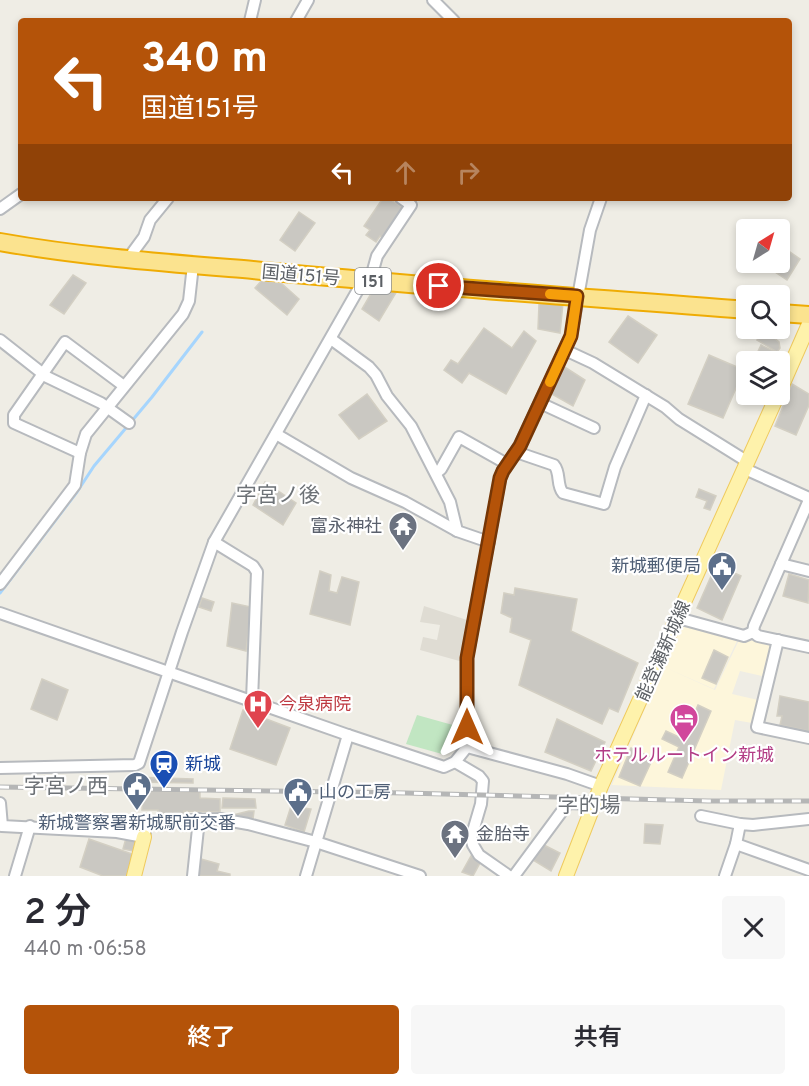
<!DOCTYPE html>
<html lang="ja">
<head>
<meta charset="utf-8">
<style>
	body { margin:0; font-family:Overpass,"Noto Sans JP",sans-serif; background:#f7f7f7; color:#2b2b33; height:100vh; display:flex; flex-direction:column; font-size:22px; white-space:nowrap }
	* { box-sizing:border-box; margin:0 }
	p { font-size:20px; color:#7c7c81 }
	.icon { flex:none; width:33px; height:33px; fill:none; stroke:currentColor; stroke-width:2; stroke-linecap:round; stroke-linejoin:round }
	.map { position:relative; height:876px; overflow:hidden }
	.drawer { display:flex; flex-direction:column; background:#fff; flex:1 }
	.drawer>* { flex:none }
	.hud { position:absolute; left:18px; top:18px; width:774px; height:183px; border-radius:6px; box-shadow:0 3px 9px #0003; background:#b45309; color:#fff; overflow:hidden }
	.needle { width:39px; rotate:37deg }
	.tools { position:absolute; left:736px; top:219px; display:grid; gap:12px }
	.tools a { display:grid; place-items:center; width:54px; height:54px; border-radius:6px; background:#fff; box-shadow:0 3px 9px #0003; font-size:30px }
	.pin { position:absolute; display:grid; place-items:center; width:51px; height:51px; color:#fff; margin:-26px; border:3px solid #fff; border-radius:50%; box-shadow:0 2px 6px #0007 }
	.me { position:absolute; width:66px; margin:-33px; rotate:0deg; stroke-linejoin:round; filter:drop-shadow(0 0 4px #0008) }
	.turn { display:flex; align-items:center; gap:21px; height:126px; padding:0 24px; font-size:27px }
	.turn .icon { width:78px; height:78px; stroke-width:2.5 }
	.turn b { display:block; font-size:42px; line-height:51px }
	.lanes { display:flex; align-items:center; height:57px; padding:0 24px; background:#0003; justify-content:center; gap:30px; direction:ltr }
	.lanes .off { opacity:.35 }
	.round { display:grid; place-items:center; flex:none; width:63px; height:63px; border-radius:6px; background:#f7f7f7 }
	.head { display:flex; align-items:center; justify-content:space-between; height:102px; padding:0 24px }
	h1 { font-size:36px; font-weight:600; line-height:45px }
	.action { display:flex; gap:12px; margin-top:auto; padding:12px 24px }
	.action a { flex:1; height:69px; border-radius:6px; background:#b45309; color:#fff; font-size:24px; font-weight:600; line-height:69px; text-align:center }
	.action a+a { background:#f7f7f7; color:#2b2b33 }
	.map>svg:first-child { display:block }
</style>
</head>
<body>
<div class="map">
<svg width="809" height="876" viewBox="0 0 809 876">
	<rect width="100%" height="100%" fill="#efede5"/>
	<path fill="#fdf6db" d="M682 623 739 637 714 689 664 667 715 690 740 638 769 644 770 647 762 676 740 671 732 694 758 700 752 723 735 720 721 790 612 785Z"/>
	<path fill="#dfdcd3" d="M424 606 470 621 463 662 420 650 423 637 437 640 440 625 420 622Z"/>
	<path fill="#c1e6c2" d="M417 715 460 727 456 740 442 754 406 744Z"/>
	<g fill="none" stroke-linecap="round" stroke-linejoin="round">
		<path stroke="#a6d5fd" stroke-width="3" d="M0 593 77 492 94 466 152 397 202 332"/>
	</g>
	<g fill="#cac8c2" stroke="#d3cfc3" stroke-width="1.5">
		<path d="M383 198H388L406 210 385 240 380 236 376 242 366 235 370 230 364 226Z"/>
		<path d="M299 212 315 223 295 251 280 240Z"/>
		<path d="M780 245 800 259 787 280 760 262H780Z"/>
		<path d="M73 275 86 283 64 314 50 305Z"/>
		<path d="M262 280 281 283 299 299 287 315 255 288Z"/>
		<path d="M376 285 397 291 379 321 362 309Z"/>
		<path d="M563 303 560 333 538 329 539 304Z"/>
		<path d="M628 316 657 335 638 363 609 342Z"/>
		<path d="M484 328 512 348 524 331 536 341 506 394 469 373 462 383 444 370 451 360 458 364Z"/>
		<path d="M762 334 773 337 779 342 780 348 777 352 757 340Z"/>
		<path d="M761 345 780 354 776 362H753Z"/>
		<path d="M709 355 744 370 723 418 688 404Z"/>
		<path d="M563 366 585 380 573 406 550 393Z"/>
		<path d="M792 384 809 394V405L796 435 775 426Z"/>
		<path d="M367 394 387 421 359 439 339 415Z"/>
		<path d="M265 482 296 503 283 525 253 505Z"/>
		<path d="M699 489 716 496 710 510 704 508 707 501 696 497Z"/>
		<path d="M716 565 741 576 722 620 697 608Z"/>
		<path d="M320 571 331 575 329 591 337 593 342 577 359 582 350 625 310 614Z"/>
		<path d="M789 574 809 580 808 603 783 596Z"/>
		<path d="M515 588 577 599 571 631 638 663 618 712 609 708 602 724 519 685 531 640 510 632 512 618 501 613 504 593 514 595Z"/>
		<path d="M202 598 214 602 211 611 199 607Z"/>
		<path d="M232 603 251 607 246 651 227 646Z"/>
		<path d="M714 650 728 657 716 684 702 678Z"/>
		<path d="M42 679 68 690 57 720 31 709Z"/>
		<path d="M780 696 809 702V731L780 725 782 716H777Z"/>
		<path d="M698 705 711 711 682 778 668 772 679 747 662 739 666 731 683 739Z"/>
		<path d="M243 710 290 728 276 765 230 749Z"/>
		<path d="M557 719 605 742 591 771 545 752Z"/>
		<path d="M631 748 653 758 640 786 619 777Z"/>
		<path d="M133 777 193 779V783L133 782Z"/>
		<path d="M143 791 200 792V798L220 799V812L184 811V816H158V810H142Z"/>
		<path d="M223 798 255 799 256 808H222Z"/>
		<path d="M291 806 311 809 304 832 285 825Z"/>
		<path d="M249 811H254L253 819 233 815Z"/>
		<path d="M645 824 663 825 660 844 644 843Z"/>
		<path d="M126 838 136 840 133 851 123 849Z"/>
		<path d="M89 839 135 855 130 876H103L80 867Z"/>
		<path d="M542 844 560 853 551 871 533 860Z"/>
		<path d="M471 856 481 861 473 876 462 872Z"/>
		<path d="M201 859 219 864 217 871 230 874V876H199Z"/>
	</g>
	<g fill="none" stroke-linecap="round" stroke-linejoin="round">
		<g stroke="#b7babe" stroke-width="14">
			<g id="minor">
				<path d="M433 0 454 21"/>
				<path d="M250 21 255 0"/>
				<path d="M296 21 308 0"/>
				<path d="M0 209 21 194"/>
				<path d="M132 259 133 252 144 237 150 220 168 198"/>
				<path d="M370 281 377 256 411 205 401 198"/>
				<path d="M331 339 369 367 376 375 387 396 411 426 450 502 457 531 489 542"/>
				<path d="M0 340 47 377 101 403 129 423"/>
				<path d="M565 350 593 363 665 407 679 419 748 462"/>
				<path d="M540 403 594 428"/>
				<path d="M276 434 351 478 405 502 457 531"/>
				<path d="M516 452 554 465C561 473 556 485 563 493L604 504 615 467 646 395"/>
				<path d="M80 453 14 423V415L65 342 124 386"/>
				<path d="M745 469 809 498"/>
				<path d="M436 473 441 469 459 437 507 464"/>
				<path d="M809 500 781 564 809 571"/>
				<path d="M214 542 253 566 257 572 252 700"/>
				<path d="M781 564 754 626 753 632 758 636 809 647"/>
				<path d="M0 584 75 485 80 453 86 434 183 314 189 301 193 265"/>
				<path d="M0 613 348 735"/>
				<path d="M678 618 744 636 753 632"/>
				<path d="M778 640 757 727 809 738"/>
				<path d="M467 747 567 774 601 786"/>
				<path d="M455 762 479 776 483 781 481 804 471 838 473 845 479 855 509 876"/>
				<path d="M0 768 135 765 139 763 182 632 214 542 359 288 360 280"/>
				<path d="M0 803 2 826 117 832 144 837 147 822 220 819 248 824 316 842 420 876"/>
				<path d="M701 816 740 824"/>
				<path d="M736 844 809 870"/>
				<path d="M15 876 30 826"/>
				<path d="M193 876 199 819"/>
				<path d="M306 876 348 735 444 767 455 762 467 747V658L500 479 503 471 520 445 571 336 590 230 601 198"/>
				<path d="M514 876 568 803 593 804"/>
				<path d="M725 876 736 844 740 824 753 825 809 819"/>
			</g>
		</g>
		<g stroke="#efca5d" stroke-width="16">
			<g id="major">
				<path d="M780 390 809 324"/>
				<path d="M134 876 144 837"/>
				<path d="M566 876 601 786 778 394"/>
			</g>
		</g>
		<g stroke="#efac04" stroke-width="20">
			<g id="highway">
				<path d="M0 242C84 257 168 263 253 270 417 286 582 297 747 310"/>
				<path d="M780 313 809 315"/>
			</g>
		</g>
		<use href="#minor" stroke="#fff" stroke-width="10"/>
		<use href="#major" stroke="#fef2ab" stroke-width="14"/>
		<use href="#highway" stroke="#fbe38f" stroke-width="16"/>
		<g stroke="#b5b6b6" stroke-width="5">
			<path id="rail" d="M0 787 406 793 708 801H809"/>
		</g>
		<use href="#rail" stroke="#fff" stroke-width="3" stroke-dasharray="9" stroke-linecap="butt"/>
	</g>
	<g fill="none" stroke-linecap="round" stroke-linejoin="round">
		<g stroke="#753606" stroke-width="15">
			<path id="route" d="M439 286 577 296 571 336 520 446 503 471 500 478 467 658V727"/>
		</g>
		<use href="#route" stroke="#b45309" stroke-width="10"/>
		<path stroke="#f59e0b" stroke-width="10" d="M550 382 571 336 577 296 550 294"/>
	</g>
	<defs>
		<g id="temple-pin" transform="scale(1.5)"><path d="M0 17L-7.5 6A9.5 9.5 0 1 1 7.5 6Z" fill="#6b7280" stroke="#fff"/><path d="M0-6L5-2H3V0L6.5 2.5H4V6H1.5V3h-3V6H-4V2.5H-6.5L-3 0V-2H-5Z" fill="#fff"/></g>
		<g id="civic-pin" transform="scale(1.5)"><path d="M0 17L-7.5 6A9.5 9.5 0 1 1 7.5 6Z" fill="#5c6f8a" stroke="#fff"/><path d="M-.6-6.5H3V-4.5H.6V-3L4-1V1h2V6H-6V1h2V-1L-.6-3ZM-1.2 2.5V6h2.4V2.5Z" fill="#fff"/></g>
		<g id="hospital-pin" transform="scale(1.5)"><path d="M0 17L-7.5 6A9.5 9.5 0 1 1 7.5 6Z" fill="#e0444e" stroke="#fff"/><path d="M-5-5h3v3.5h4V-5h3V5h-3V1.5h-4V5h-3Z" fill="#fff"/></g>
		<g id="hotel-pin" transform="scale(1.5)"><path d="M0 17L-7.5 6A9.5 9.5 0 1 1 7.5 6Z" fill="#d1479c" stroke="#fff"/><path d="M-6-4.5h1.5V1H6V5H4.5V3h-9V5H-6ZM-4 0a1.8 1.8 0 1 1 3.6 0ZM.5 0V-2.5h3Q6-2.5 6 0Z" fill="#fff"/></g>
		<g id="station-pin" transform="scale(1.5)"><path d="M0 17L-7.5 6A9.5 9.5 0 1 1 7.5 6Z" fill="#1a4fb4" stroke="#fff"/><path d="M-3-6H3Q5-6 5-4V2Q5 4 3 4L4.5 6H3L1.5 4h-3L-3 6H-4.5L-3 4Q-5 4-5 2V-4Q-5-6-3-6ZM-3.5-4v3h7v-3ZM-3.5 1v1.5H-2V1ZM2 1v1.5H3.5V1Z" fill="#fff"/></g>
	</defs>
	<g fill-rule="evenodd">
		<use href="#temple-pin" x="403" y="526"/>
		<use href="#civic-pin" x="722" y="566"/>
		<use href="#hospital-pin" x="258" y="704"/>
		<use href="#hotel-pin" x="684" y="718"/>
		<use href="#station-pin" x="164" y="764"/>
		<use href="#civic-pin" x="137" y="786"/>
		<use href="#civic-pin" x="298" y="792"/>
		<use href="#temple-pin" x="455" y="834"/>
	</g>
	<g text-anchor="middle" stroke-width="4.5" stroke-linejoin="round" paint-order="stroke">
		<rect fill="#fff" stroke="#8d9093" stroke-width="1.5" x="355" y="268" width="36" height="26" rx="4.5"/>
		<g font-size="16" font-weight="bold" fill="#5c6065">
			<text x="373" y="287">151</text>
		</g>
		<g font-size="18" fill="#5c6065" stroke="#fff">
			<text transform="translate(301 275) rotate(5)" y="6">国道151号</text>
			<text transform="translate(663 651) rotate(-66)" y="6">能登瀬新城線</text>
		</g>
		<g font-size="18" fill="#5b616d" stroke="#fff" text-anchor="end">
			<text x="382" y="532">富永神社</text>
			<text x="476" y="840" text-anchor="start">金胎寺</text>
		</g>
		<g font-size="18" fill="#4e5e75" stroke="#fff" text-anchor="end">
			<text x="701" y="572">新城郵便局</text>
			<text x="319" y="798" text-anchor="start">山の工房</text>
			<text x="137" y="829" text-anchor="middle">新城警察署新城駅前交番</text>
		</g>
		<g font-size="18" fill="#be3a42" stroke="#fff" text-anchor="start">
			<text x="279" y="710">今泉病院</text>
		</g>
		<g font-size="18" fill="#b23c85" stroke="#fff">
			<text x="684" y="761">ホテルルートイン新城</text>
		</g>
		<g font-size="18" fill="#164399" stroke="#fff" text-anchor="start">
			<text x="185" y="770">新城</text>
		</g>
		<g font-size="21" fill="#6d7277" stroke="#fff">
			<text x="278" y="502">字宮ノ後</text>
			<text x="66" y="793">字宮ノ西</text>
			<text x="589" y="812">字的場</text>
		</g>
	</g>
</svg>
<div class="tools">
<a><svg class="needle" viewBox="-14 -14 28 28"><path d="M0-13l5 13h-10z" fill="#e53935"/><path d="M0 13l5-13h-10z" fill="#7c7c81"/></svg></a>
<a><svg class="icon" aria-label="search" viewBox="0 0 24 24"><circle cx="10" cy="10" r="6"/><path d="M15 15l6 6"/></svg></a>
<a><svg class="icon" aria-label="layers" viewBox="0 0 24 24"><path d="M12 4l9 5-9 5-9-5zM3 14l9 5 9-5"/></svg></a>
</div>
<div class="pin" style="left:439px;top:286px;background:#d93025"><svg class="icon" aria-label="arrive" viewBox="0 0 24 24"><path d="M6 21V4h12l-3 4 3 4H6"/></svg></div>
<svg class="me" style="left:467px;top:727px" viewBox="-20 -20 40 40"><path d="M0-17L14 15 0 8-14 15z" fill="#b45309" stroke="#fff" stroke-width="4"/></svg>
<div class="hud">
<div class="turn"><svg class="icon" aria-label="left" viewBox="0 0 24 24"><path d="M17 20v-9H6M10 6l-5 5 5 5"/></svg><div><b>340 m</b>国道151号</div></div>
<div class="lanes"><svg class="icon" aria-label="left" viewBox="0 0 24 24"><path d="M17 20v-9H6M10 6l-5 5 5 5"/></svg><svg class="icon off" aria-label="ahead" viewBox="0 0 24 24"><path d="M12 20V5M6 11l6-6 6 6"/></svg><svg class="icon off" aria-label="right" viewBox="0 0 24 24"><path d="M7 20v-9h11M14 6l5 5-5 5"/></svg></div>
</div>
</div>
<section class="drawer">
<div class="head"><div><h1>2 分</h1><p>440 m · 06:58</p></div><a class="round"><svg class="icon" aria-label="close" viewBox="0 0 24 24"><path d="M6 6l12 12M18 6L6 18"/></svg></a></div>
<div class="action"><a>終了</a><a>共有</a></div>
</section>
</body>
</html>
